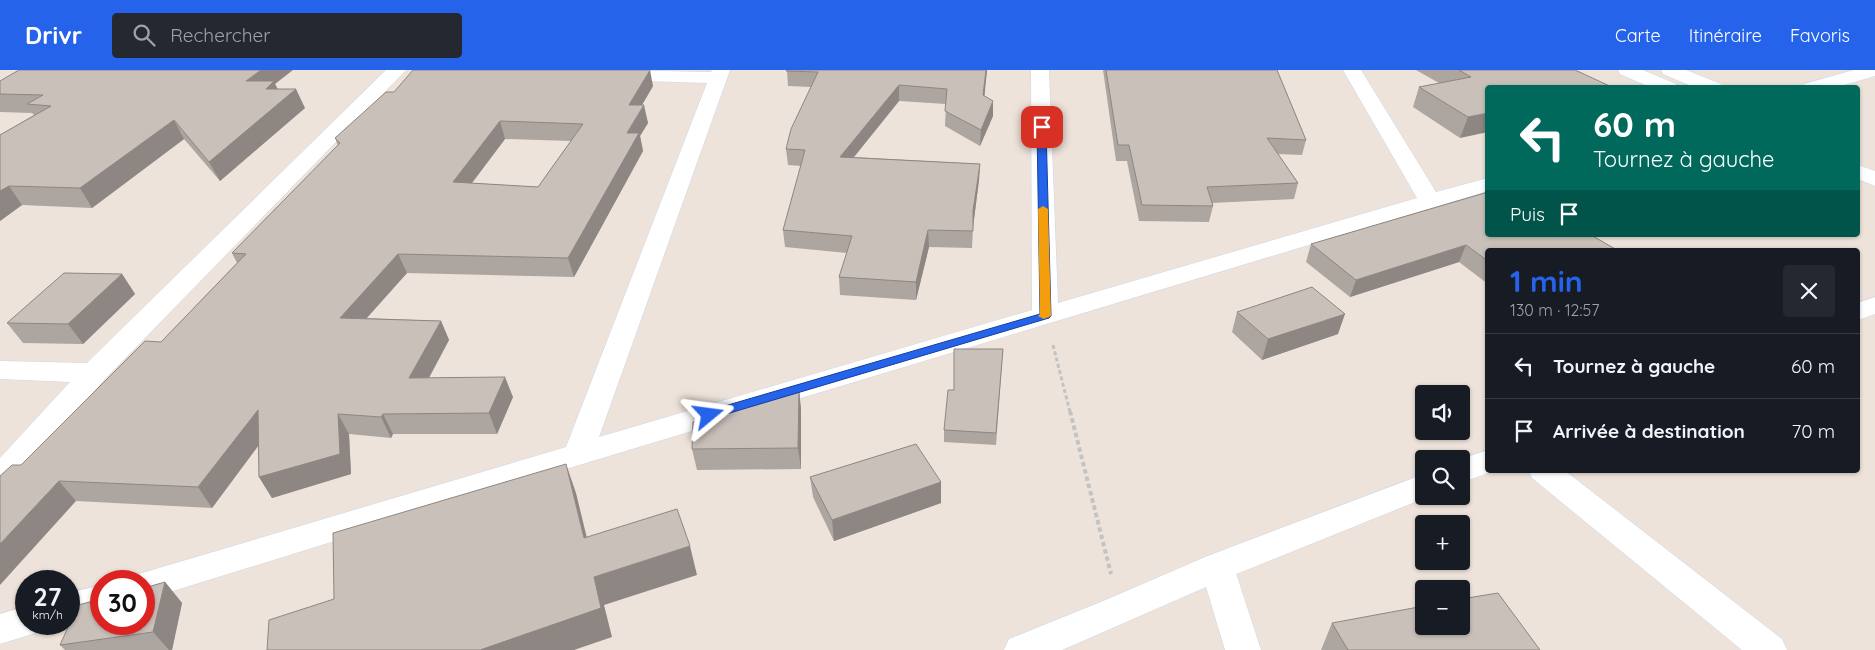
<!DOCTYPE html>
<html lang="fr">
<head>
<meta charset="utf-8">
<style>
	body { margin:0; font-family:Quicksand,sans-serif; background:#242831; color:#f1f3f6; height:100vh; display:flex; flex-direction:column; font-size:19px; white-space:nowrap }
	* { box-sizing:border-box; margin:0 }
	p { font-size:16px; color:#9ea1a6 }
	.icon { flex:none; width:28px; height:28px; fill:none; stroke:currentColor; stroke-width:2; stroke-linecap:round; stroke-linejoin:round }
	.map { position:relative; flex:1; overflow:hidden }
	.panel { position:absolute; left:1485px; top:178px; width:375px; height:225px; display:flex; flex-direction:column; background:#171b24; border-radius:5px; box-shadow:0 1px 4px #0004 }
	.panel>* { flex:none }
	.banner { position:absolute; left:1485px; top:15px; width:375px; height:152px; border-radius:5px; box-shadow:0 1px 4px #0004; background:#00695c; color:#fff; overflow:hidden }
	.tools { position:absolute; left:1415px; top:315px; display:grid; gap:10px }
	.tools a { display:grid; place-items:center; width:55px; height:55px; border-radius:5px; background:#171b24; box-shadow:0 1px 4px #0004; font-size:25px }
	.speed { position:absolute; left:15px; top:500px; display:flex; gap:10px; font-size:25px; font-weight:700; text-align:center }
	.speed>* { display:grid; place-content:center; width:65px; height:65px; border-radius:50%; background:#171b24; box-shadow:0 1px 4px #0004; line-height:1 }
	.speed small { font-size:12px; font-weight:400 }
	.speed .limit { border:8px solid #d22; background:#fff; color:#111 }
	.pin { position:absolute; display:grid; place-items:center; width:42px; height:42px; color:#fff; margin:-21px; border-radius:10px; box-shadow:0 2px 8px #0006 }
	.me { position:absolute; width:55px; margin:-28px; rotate:74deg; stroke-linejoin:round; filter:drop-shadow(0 0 4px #0008) }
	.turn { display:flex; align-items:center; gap:18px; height:105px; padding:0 25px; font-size:22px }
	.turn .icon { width:65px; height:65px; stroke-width:2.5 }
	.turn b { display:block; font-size:35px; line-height:42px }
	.then { display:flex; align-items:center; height:48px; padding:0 25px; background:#0003; gap:10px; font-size:19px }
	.round { display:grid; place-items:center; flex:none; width:52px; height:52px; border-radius:5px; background:#242831 }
	.headline { display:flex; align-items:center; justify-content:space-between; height:85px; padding:0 25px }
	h1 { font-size:30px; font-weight:700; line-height:38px; color:#2563eb }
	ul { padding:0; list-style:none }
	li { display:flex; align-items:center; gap:15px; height:65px; padding:0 25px; border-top:1px solid #363941 }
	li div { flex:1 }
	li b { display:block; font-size:19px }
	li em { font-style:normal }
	header { display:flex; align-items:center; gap:30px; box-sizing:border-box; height:70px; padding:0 25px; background:#2563eb; color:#fff }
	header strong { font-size:24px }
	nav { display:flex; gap:28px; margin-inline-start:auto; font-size:18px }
	.search { width:350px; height:45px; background:#242831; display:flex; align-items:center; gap:12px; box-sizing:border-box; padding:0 18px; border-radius:5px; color:#9ea1a6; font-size:19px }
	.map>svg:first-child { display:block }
</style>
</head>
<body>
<header>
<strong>Drivr</strong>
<div class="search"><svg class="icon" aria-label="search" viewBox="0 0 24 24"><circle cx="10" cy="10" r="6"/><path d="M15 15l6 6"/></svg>Rechercher</div>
<nav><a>Carte</a><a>Itinéraire</a><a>Favoris</a></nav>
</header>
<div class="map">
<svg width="1875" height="580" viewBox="0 0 1875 580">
	<rect width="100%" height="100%" fill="#eee3da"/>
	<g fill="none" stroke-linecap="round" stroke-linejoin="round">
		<g stroke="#cfd6e5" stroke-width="1">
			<g id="minor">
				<path d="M386 0H406L104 310 11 416 0 420V388L70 312 0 309V291L87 293Z"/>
				<path d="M606 0 711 2 712 0H730L599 367 1032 240 1031 0H1049L1058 233 1417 128 1343 0H1361L1436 122 1488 108V121L589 392 144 530V511H129L132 506 566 377 707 13 613 10 606 8 604 4Z"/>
				<path d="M1661 0H1686L1721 14 1723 18H1696L1663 4Z"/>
				<path d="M1854 0H1875V6L1834 18H1802L1804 14Z"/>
				<path d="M1528 400H1564L1782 569 1787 580H1742L1532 408Z"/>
				<path d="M1217 483 1229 487 1234 497 1261 580H1225L1200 497 1205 487Z"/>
				<path d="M101 515V543L69 553V523Z"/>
				<path d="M26 536V554H42L39 562 0 574V544Z"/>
			</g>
		</g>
		<g stroke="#cfd6e5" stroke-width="1">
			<g id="tertiary">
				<path d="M1618 0H1643L1676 14 1678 18H1652L1620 4Z"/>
				<path d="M1858 95 1875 101V116L1858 109Z"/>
				<path d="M1875 227V244L1858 250V233Z"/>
				<path d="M1488 380V400H1496L1461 413V389Z"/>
				<path d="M1424 404V426H1430L1229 507 1062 580H1004L1009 569 1108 529 1205 487Z"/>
			</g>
		</g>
		<path stroke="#c3c3c3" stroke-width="3" stroke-dasharray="4 2.5" stroke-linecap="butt" d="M1053 275 1070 342"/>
		<path stroke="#c3c3c3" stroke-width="4" stroke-dasharray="4.5 3" stroke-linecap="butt" d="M1070 341 1111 504"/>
		<use href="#minor" fill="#fff" fill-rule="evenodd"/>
		<use href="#tertiary" fill="#fff" fill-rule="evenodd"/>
	</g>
	<g fill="#ada5a0" fill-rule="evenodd">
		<path d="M787 0H987L984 26 993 46 980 76 945 56 946 34 899 31 854 87 980 94 979 110 973 157 972 178 929 177 916 230 840 225 839 207 847 183 785 177 783 160 801 96 788 95 786 79 811 17 788 16Z"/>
		<path d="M1103 0H1277L1306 70 1302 85 1278 84 1298 113 1294 129 1212 133 1213 136 1209 152 1139 151 1127 91H1116Z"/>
		<path d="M1416 0H1575L1488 18 1460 68 1413 37 1419 17 1439 13Z"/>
		<path d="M0 11 275 14 278 19 305 38 220 111 184 69 92 138 22 135 0 151V65L34 45 32 43 0 42Z"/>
		<path d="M653 16 642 35 648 53 640 66 643 81 574 207 407 203 366 248 441 251 449 270 429 308 513 327 497 364H393L391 368 349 364 351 404 272 428 259 407 258 376 212 438 76 431 21 395 161 272 237 193 232 183 338 76 335 68ZM505 69 571 71 538 117 472 113Z"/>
		<path d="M1488 122V214L1459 192 1350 227 1306 192 1311 174Z"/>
		<path d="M122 204 135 224 83 274 23 273 7 253Z"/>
		<path d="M1237 242 1338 264 1262 290 1232 262Z"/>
		<path d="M1003 279 996 375 944 372V360L954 320Z"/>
		<path d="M799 320 801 340V399L697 400 692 379Z"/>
		<path d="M810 407 941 412V433L834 471 813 427Z"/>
		<path d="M165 512 182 533 172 580H65L60 575Z"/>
		<path d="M1332 553 1540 580H1321Z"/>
	</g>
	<g fill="#8d8682">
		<path d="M261 0H293L275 14 283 30 246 11Z"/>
		<path d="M650 0 653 16 632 52 629 35Z"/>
		<path d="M986 0H987L983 41V25Z"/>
		<path d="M899 15V31L841 103 840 87Z"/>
		<path d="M296 19 305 38 220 111 209 92Z"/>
		<path d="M993 31V46L980 76 981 60Z"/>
		<path d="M644 35 648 53 640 66 643 81 574 207 568 188 627 63Z"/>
		<path d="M1488 43V62L1460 68 1468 47Z"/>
		<path d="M174 50 184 69 92 138 80 118Z"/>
		<path d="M500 51 505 69 459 130 453 112Z"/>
		<path d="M980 94 979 110 973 157V141Z"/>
		<path d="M9 116 22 135 0 151V121Z"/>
		<path d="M928 160 929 177 916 230V212Z"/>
		<path d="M1466 175 1459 192 1350 227 1356 210Z"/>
		<path d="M398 184 407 203 350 267 340 248Z"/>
		<path d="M122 204 135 224 83 274 68 254Z"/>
		<path d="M1345 244 1338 264 1262 290 1268 269Z"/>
		<path d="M441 251 449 270 418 328 409 308Z"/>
		<path d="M505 307 513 327 497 364 489 343Z"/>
		<path d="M799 320 801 340V399L798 378Z"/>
		<path d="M258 340 270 360 212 438 198 417Z"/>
		<path d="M338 344 349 364 351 404 272 428 259 407Z"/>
		<path d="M383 344 393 364 391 368 381 347Z"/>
		<path d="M566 394 576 423 594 497 584 468Z"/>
		<path d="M59 411 76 431 0 515V474Z"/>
		<path d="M941 412V433L834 471 832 450Z"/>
		<path d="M690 476 697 505 604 535 612 567 574 580H480L594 507Z"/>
		<path d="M165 512 182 533 172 580H169L153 562Z"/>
	</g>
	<g fill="#c9c0ba" stroke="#8d8682" fill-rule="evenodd">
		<path d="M19 0H261L246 11H274L266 19H296L209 92 174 50 80 118 9 116 0 121V65L51 36 27 34 43 25 0 24V11Z"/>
		<path d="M413 0H650L629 35H644L627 63H639L568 188 398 184 340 248 441 251 409 308 505 307 489 343 383 344 381 347 338 344 340 384 259 407 258 340 198 417 59 411 0 474V406L12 395H21L145 271 161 272 246 184 232 183 340 73 335 68 386 22H394ZM500 51 583 54 538 117 453 112Z"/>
		<path d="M787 0H986L983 25 993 31 981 60 945 41 947 19 899 15 840 87 980 94 973 141V161L928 160 916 212 839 207 852 166 783 160 805 80 786 79 791 59 818 2 786 1Z"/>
		<path d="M1106 0H1277L1306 70 1267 68 1298 113 1207 117 1213 136 1142 135 1129 75H1118Z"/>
		<path d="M1459 0H1575L1614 18H1488V43L1468 47 1419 17 1471 7Z"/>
		<path d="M1488 122V165H1591L1617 180H1488V191L1466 175 1356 210 1311 174Z"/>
		<path d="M64 203 122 204 68 254 7 253Z"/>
		<path d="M1312 217 1345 244 1268 269 1237 242Z"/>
		<path d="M954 279H1003L996 363 944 360 948 320H954Z"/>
		<path d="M799 320 798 378 692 379 693 352Z"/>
		<path d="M916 374 941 412 832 450 810 407Z"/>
		<path d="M566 394 584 468 677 439 690 476 594 507 601 538 480 580H267L269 550 334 529 333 463Z"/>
		<path d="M165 512 153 562 60 575 78 535 101 529V554H144V518Z"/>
		<path d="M1498 523 1540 580H1348L1332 553 1424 536V556H1461V529Z"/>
	</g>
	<path fill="#2563eb" stroke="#184099" d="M1042 54 1046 57 1051 246 1049 248 713 348H704L703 345 704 342 1040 244 1037 57Z"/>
	<path fill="#f59e0b" d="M1043 136 1048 139 1051 246 1044 249 1038 246 1040 244 1038 139Z"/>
</svg>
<div class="tools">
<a><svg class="icon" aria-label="sound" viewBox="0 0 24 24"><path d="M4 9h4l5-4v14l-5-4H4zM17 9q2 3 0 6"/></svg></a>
<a><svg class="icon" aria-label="search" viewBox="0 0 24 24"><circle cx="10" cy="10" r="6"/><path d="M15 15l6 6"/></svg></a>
<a>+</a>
<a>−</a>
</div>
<div class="speed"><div>27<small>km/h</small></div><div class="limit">30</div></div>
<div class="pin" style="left:1042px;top:57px;background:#d93025"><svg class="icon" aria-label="arrive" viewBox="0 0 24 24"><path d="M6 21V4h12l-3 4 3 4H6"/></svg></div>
<svg class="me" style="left:709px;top:345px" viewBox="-20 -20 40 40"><path d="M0-17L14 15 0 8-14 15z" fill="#2563eb" stroke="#fff" stroke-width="4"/></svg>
<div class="banner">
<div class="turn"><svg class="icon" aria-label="left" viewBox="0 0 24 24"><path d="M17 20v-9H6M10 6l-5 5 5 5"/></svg><div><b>60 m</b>Tournez à gauche</div></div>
<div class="then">Puis<svg class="icon" aria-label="arrive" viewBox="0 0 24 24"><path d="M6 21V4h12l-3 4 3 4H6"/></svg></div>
</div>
<section class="panel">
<div class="headline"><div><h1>1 min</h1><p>130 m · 12:57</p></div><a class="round"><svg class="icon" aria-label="close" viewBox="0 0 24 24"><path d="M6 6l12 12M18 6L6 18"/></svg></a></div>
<ul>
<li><svg class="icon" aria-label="left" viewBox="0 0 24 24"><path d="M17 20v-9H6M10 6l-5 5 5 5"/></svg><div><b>Tournez à gauche</b></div><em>60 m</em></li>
<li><svg class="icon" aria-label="arrive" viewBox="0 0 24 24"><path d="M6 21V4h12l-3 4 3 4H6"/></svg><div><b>Arrivée à destination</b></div><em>70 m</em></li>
</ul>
</section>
</div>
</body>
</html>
